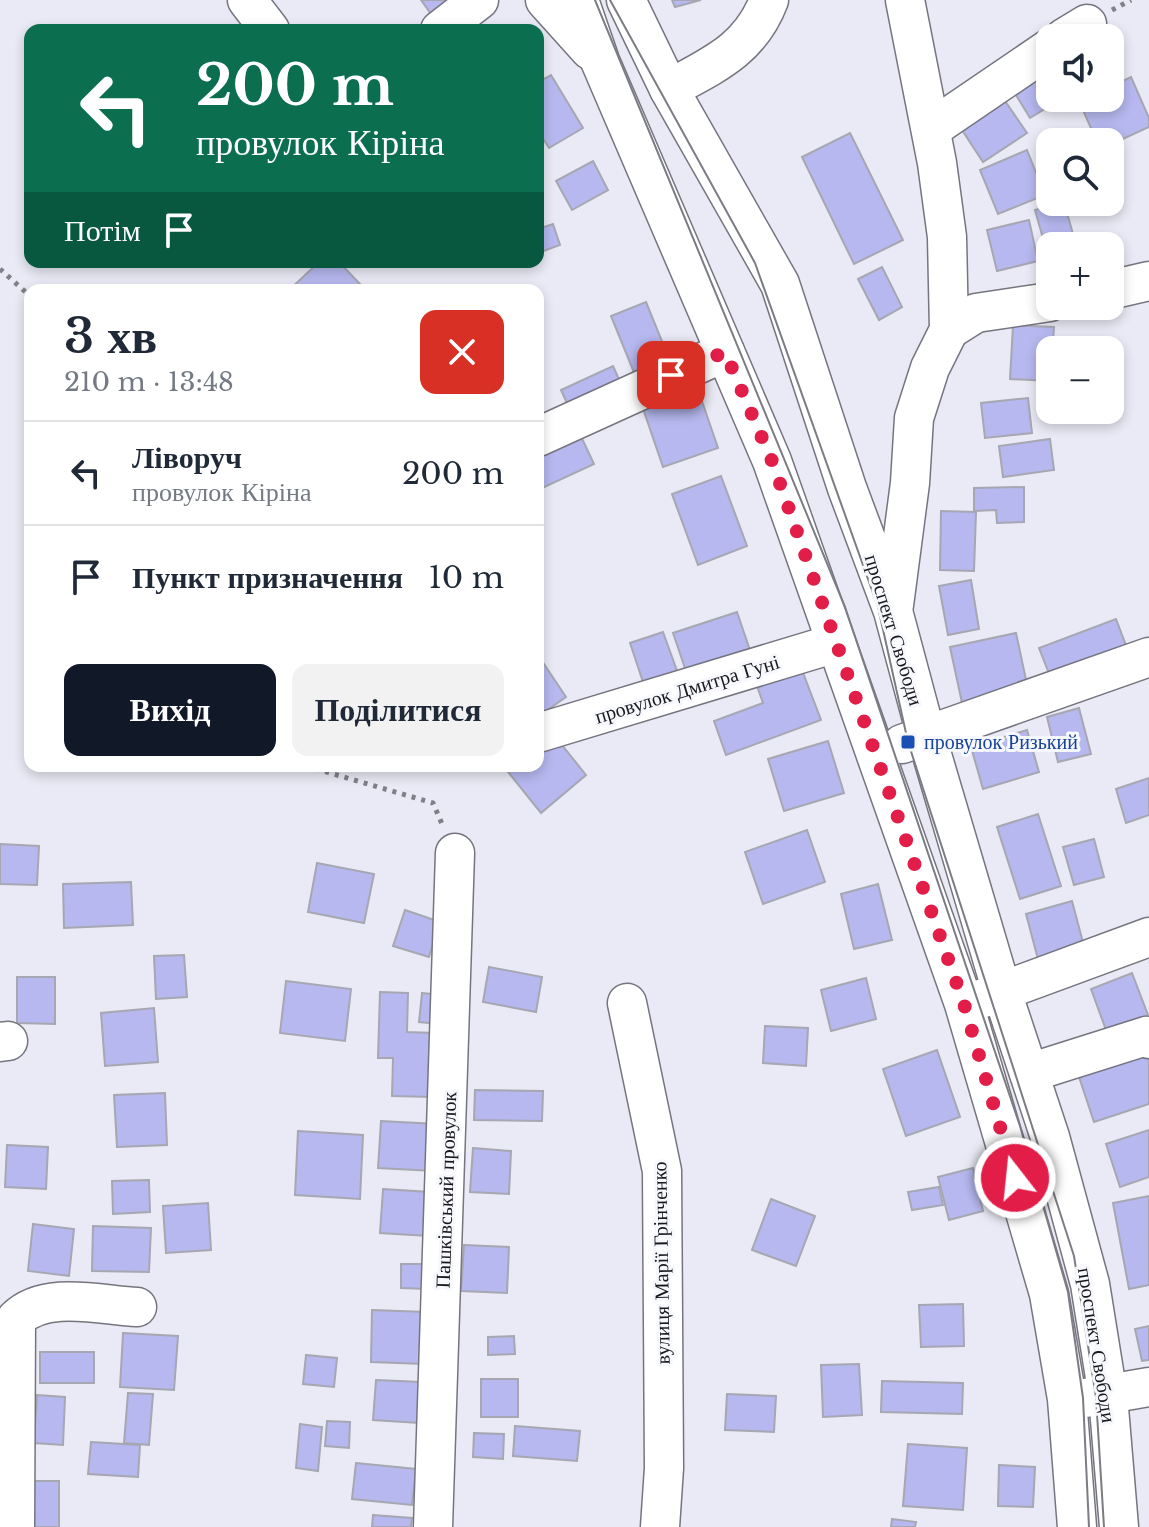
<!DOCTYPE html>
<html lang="uk">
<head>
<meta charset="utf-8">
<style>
	body { margin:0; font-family:"Libre Baskerville",serif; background:#f2f2f3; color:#1f2937; height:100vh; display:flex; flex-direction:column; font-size:30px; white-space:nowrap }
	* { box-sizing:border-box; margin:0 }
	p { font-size:26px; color:#747a83 }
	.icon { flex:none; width:44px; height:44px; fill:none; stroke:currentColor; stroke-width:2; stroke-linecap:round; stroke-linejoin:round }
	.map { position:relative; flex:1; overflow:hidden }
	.side { position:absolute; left:24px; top:284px; width:520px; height:488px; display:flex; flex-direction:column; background:#fff; border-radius:16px; box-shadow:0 4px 12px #0003 }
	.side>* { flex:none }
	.banner { position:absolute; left:24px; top:24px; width:520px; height:244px; border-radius:16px; box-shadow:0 4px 12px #0003; background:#0b6e4f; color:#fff; overflow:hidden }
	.controls { position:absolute; left:1036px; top:24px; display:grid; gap:16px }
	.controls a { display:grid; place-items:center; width:88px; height:88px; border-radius:16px; background:#fff; box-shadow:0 4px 12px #0003; font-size:40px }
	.pin { position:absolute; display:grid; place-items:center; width:68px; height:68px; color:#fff; margin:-34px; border-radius:16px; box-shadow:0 4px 12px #0006 }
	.me { position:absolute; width:88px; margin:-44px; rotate:344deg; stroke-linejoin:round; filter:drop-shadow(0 0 6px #0008) }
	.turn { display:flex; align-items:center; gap:28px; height:168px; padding:0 40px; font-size:36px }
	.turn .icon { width:104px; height:104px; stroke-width:2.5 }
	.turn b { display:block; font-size:56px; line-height:68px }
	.then { display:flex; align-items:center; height:76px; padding:0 40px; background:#0003; gap:16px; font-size:30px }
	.round { display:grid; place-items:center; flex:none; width:84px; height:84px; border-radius:16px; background:#f2f2f3 }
	.headline { display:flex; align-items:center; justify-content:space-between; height:136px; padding:0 40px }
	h1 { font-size:48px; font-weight:600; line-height:60px }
	.action { display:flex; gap:16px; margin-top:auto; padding:16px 40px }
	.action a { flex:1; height:92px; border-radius:16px; background:#111827; color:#fff; font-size:32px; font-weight:600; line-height:92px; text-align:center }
	.action a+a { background:#f2f2f3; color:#1f2937 }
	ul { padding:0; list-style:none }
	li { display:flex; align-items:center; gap:24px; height:104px; padding:0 40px; border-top:2px solid #e0e1e3 }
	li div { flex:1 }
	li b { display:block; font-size:30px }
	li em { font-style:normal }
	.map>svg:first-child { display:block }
</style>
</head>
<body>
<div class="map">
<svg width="1149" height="1527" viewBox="0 0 1149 1527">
	<rect width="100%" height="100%" fill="#e9eaf5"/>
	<g fill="#b6b8ef" stroke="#a6a7b1" stroke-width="2">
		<path d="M421 0H460L434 18Z"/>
		<path d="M672 0H701L675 7Z"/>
		<path d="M1050 65V98H1063L1030 118 1011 87Z"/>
		<path d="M551 75 583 128 549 148 538 131V82Z"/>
		<path d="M1131 77 1149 118V127L1110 145 1097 142 1079 101 1110 98V87Z"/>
		<path d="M1003 98 1027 133 983 162 960 127Z"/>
		<path d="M850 133 903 240 854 264 802 157Z"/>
		<path d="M1027 150 1045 195 998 214 980 170Z"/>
		<path d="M593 161 608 190 572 210 556 181Z"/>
		<path d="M1064 202 1073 234 1044 242 1035 210Z"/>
		<path d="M1029 220 1038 261 997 271 987 230Z"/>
		<path d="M553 224 560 245 538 253V229Z"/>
		<path d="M319 262H339L360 284 354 290H289Z"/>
		<path d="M882 267 902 307 879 320 858 279Z"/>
		<path d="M646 302 672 366 637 380 611 316Z"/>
		<path d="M1013 325 1054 327 1050 381 1010 379Z"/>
		<path d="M613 366 622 386 570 410 561 390Z"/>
		<path d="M693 375 718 448 663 467 638 394Z"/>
		<path d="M1028 398 1032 433 985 438 981 403Z"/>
		<path d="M577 428 594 464 538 490V445Z"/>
		<path d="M1050 439 1054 470 1003 477 999 446Z"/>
		<path d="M721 476 747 546 698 565 672 494Z"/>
		<path d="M1024 487V522L997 523 996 510 974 511V488Z"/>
		<path d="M941 511 976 512 974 571 940 570Z"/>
		<path d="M971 580 979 629 948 635 939 586Z"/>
		<path d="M737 612 752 656 688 677 673 633Z"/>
		<path d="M1116 619 1127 648 1050 676 1039 648Z"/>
		<path d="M663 632 681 682 647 694 630 643Z"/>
		<path d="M1016 633 1028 689 962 703 950 647Z"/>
		<path d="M538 655 566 697 539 716 538 714Z"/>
		<path d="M802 670 821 720 726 755 714 721 763 703 757 686Z"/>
		<path d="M1079 708 1091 754 1058 762 1047 717Z"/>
		<path d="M1027 730 1039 772 983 789 971 747Z"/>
		<path d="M554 735 586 775 541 813 508 772 516 766H538V748Z"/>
		<path d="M828 741 844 793 784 811 768 759Z"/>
		<path d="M1149 778V815L1126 823 1116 789Z"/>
		<path d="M1038 814 1061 886 1020 899 997 827Z"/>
		<path d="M807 830 825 882 763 904 745 852Z"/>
		<path d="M1094 839 1104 877 1074 885 1063 847Z"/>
		<path d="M0 844 39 846 37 885 0 884Z"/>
		<path d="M317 863 374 874 364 923 308 912Z"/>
		<path d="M131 882 133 925 64 928 63 884Z"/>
		<path d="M878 884 892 940 854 949 841 894Z"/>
		<path d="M1072 901 1085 950 1039 963 1026 914Z"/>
		<path d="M405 910 440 922 429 957 393 946Z"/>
		<path d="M184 955 187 997 156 999 154 956Z"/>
		<path d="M489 967 542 977 536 1012 483 1002Z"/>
		<path d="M1132 973 1148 1015 1106 1030 1091 989Z"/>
		<path d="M17 977H55V1024L17 1023Z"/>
		<path d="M866 978 876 1019 831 1031 821 990Z"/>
		<path d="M286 981 351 989 345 1041 280 1033Z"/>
		<path d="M380 992 408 993 407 1032 435 1033 433 1097 392 1096 393 1058H378Z"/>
		<path d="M422 993 442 995 439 1024 419 1022Z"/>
		<path d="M154 1008 158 1062 105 1066 101 1013Z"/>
		<path d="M765 1026 808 1028 806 1066 763 1063Z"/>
		<path d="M1144 1046 1149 1062V1104L1094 1122 1076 1068Z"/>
		<path d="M937 1050 960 1117 906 1136 883 1069Z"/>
		<path d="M475 1090 543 1091 542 1121 474 1120Z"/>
		<path d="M165 1093 167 1145 117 1147 114 1095Z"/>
		<path d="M381 1121 436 1124 434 1171 378 1168Z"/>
		<path d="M1149 1130V1177L1120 1187 1106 1144Z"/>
		<path d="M298 1131 363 1135 360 1199 295 1195Z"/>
		<path d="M7 1145 48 1147 46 1189 5 1187Z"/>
		<path d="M473 1148 511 1151 509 1194 470 1192Z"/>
		<path d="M973 1168 983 1211 949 1220 938 1177Z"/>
		<path d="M149 1180 150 1212 113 1214 112 1181Z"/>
		<path d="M939 1187 943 1205 912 1210 908 1192Z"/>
		<path d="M383 1189 430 1192 428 1236 380 1233Z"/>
		<path d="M1149 1196V1285L1129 1289 1113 1203Z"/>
		<path d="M771 1199 815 1216 796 1266 752 1250Z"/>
		<path d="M208 1203 211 1250 166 1253 163 1206Z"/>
		<path d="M33 1224 74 1229 69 1276 28 1271Z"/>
		<path d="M93 1226 151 1228 149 1272 92 1271Z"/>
		<path d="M464 1245 509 1247 507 1293 461 1291Z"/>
		<path d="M401 1264H427V1289L401 1288Z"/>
		<path d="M963 1304 964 1346 921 1347 919 1305Z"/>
		<path d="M372 1310 426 1312 424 1364 371 1362Z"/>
		<path d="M1149 1326V1360L1142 1361 1135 1329Z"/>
		<path d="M123 1333 178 1336 174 1390 120 1387Z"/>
		<path d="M514 1336 515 1354 488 1355V1337Z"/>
		<rect x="40" y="1352" width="54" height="31"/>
		<path d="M306 1355 337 1358 334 1387 303 1384Z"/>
		<path d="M859 1364 862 1415 823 1417 821 1365Z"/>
		<rect x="481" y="1379" width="37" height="38"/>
		<path d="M376 1380 421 1382 419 1423 373 1420Z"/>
		<path d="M882 1381 963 1383 962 1414 881 1412Z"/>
		<path d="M128 1393 153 1394 149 1445 124 1443Z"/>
		<path d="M727 1394 776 1396 774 1432 725 1430Z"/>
		<path d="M37 1395 65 1397 63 1445 34 1443Z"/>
		<path d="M327 1421 350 1422 349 1448 325 1446Z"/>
		<path d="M300 1424 322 1427 318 1471 296 1468Z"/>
		<path d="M515 1426 580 1431 577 1461 513 1456Z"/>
		<path d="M474 1433 504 1434 503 1459 473 1457Z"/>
		<path d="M91 1442 140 1445 138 1477 88 1474Z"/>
		<path d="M908 1444 967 1448 963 1510 903 1506Z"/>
		<path d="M356 1463 416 1469 412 1505 352 1499Z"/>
		<path d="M999 1465 1035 1467 1033 1507 998 1506Z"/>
		<rect x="25" y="1481" width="34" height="46"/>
		<path d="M373 1515 412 1518 411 1527H372Z"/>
		<path d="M892 1519 916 1522 915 1527H891Z"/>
	</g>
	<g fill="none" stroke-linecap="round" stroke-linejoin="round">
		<g stroke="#75757f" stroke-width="41">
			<g id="minor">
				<path d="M247 0 270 30"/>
				<path d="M545 0 590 50"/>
				<path d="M579 0 600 61 772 461 964 1004 1049 1294 1067 1399 1077 1527"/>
				<path d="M626 0 669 89 780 284 847 488 893 611 927 738 1002 992 1050 1137 1090 1284 1108 1396 1119 1527"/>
				<path d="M440 30 479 0"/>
				<path d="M1064 38 1087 24"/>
				<path d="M669 89C713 65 750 50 769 0"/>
				<path d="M931 129 1050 48"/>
				<path d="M1110 290 1149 281"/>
				<path d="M949 330 976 313 1050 302"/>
				<path d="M538 437 725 352"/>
				<path d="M894 605 910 483 914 418 930 368 949 330 947 237 937 163 905 0"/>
				<path d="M538 733 836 643"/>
				<path d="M902 744 1149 657"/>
				<path d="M978 1000 1149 937"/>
				<path d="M627 1003 662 1171 664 1468 660 1527"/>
				<path d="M0 1042 8 1041"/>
				<path d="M1029 1073 1146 1036 1149 1039"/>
				<path d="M1085 1398 1149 1387"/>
				<path d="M15 1527 16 1319C45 1290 100 1305 137 1307"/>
				<path d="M433 1527 455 853"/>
			</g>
		</g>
		<g stroke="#808188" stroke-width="5" stroke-dasharray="4 6" stroke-linecap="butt">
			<path d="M1112 10 1131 0"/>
			<path d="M0 269 30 296"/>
			<path d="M306 766 433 803 442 824"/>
		</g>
		<use href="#minor" stroke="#fff" stroke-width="38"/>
		<g stroke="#7c7c84" stroke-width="2">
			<path d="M595 0 845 607 1020 1126 1068 1292 1083 1398 1089 1527"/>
			<path d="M610 0 755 263 878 607 908 742 1074 1256 1096 1397 1104 1527"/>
		</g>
	</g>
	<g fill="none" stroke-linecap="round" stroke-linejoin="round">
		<path stroke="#e11d48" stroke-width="14" stroke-dasharray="0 25.2" d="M671 375 725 352 772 461 964 1004 1015 1178"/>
	</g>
	<rect fill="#1a4fb4" stroke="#f7f8fe" stroke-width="3" x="900" y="734" width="16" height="16" rx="4"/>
	<g text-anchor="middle" stroke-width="6" stroke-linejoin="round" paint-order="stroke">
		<g font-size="20" fill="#19191d" stroke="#f7f8fe">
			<text transform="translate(894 630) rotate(73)" y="7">проспект Свободи</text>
			<text transform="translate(687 689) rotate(-17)" y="7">провулок Дмитра Гуні</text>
			<text transform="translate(446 1190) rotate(-88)" y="7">Пашківський провулок</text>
			<text transform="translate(661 1263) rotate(-91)" y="7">вулиця Марії Грінченко</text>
			<text transform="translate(1097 1345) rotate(81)" y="7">проспект Свободи</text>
		</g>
		<g font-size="20" fill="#164399" stroke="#f7f8fe" text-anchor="start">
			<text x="924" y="749">провулок Ризький</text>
		</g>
	</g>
</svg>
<div class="controls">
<a><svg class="icon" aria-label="sound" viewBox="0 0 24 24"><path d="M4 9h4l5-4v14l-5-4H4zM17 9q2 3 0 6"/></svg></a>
<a><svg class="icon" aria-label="search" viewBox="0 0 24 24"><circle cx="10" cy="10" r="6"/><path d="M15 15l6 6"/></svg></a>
<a>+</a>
<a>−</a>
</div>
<div class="pin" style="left:671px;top:375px;background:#d93025"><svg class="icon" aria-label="arrive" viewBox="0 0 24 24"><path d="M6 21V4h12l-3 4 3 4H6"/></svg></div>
<svg class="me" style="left:1015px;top:1178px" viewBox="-20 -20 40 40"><circle r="17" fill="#e11d48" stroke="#fff" stroke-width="3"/><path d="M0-11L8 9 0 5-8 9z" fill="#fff"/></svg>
<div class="banner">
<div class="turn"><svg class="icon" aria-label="left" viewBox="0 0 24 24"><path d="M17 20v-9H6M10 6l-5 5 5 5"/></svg><div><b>200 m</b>провулок Кіріна</div></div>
<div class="then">Потім<svg class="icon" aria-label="arrive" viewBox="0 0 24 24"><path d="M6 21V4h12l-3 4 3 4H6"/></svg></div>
</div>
<section class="side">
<div class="headline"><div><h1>3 хв</h1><p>210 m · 13:48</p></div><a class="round" style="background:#d93025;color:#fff"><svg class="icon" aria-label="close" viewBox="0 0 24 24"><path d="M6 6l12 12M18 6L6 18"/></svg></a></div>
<ul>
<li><svg class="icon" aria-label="left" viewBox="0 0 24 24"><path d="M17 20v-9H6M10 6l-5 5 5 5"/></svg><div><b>Ліворуч</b><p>провулок Кіріна</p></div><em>200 m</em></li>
<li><svg class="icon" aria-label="arrive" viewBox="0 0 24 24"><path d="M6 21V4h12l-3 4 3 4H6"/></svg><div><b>Пункт призначення</b></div><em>10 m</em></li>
</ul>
<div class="action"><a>Вихід</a><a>Поділитися</a></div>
</section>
</div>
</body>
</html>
